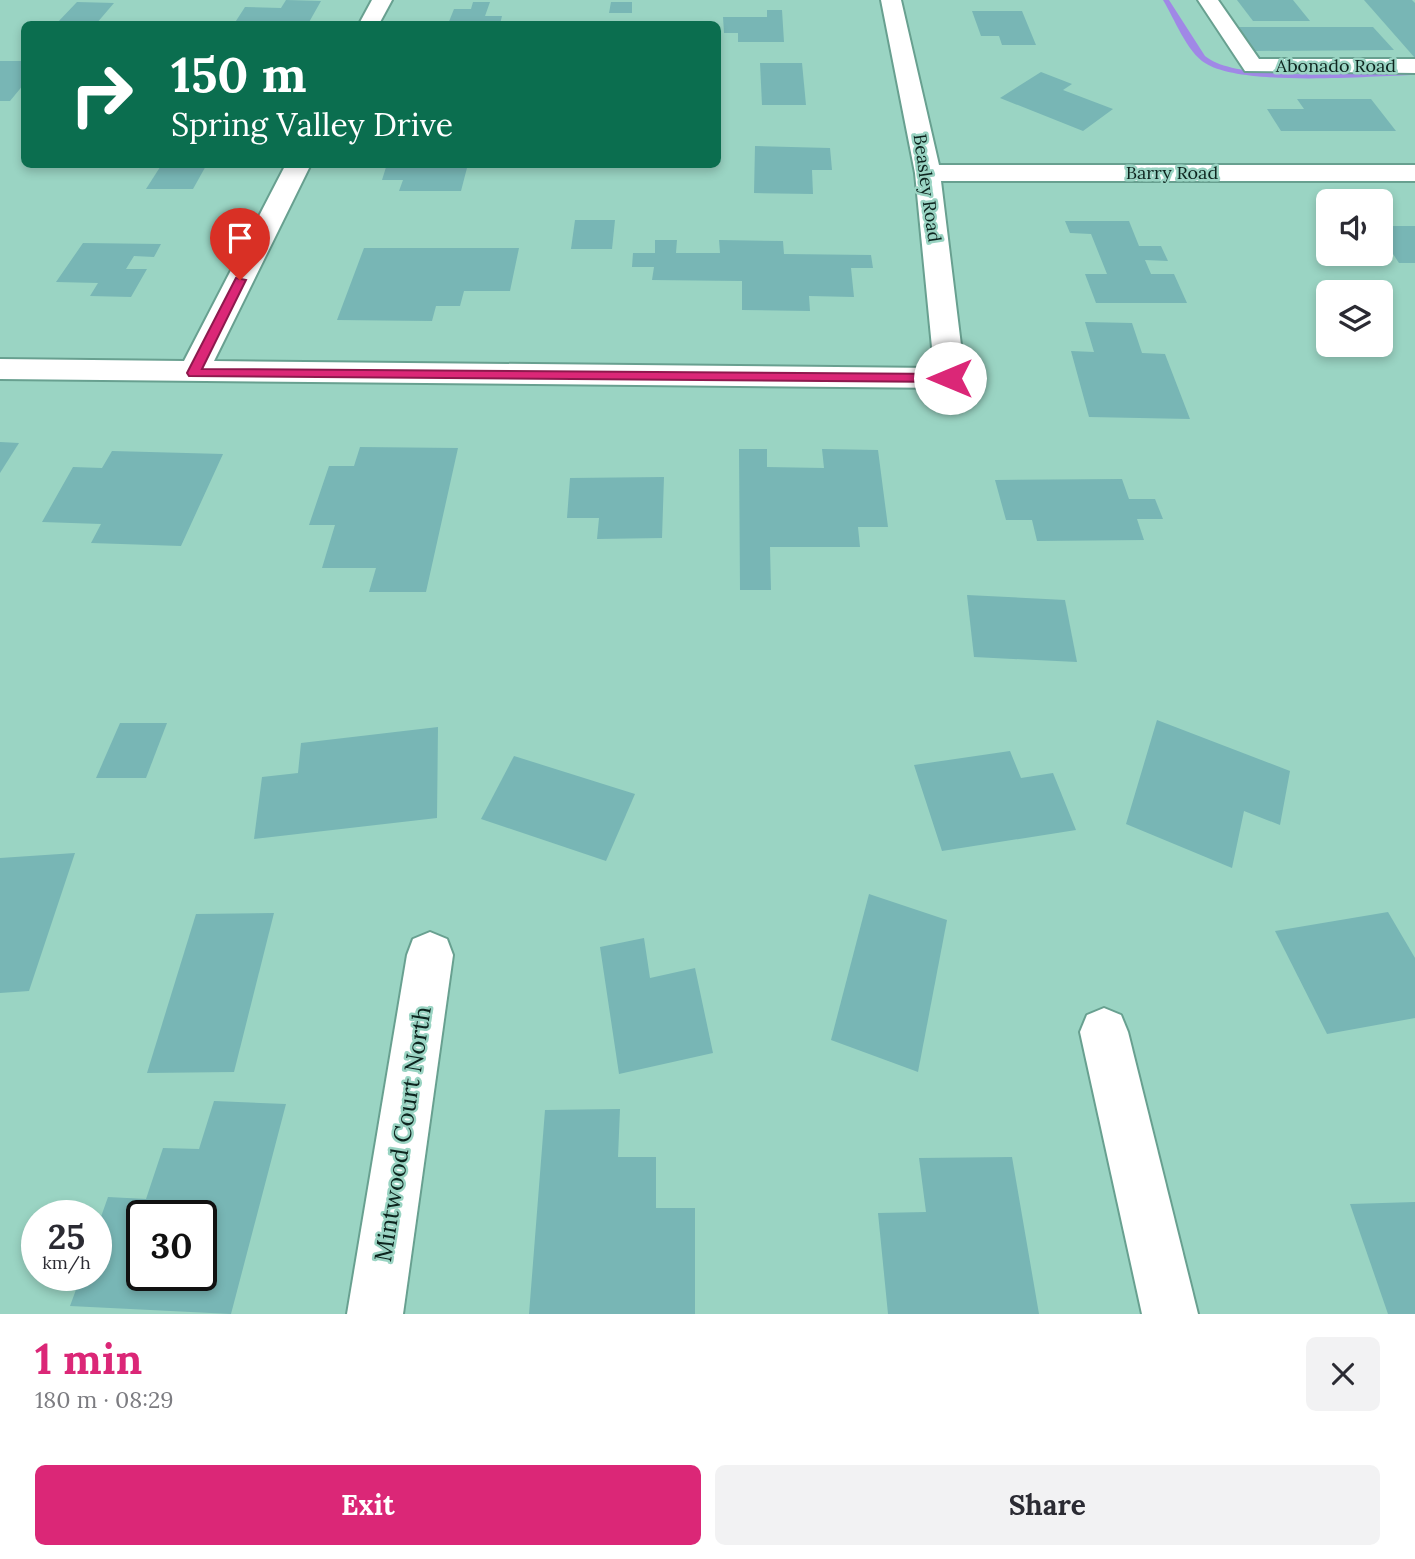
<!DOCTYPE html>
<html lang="en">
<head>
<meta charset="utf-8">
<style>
	body { margin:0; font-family:Lora,serif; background:#f2f2f3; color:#2b2b33; height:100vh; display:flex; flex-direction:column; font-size:26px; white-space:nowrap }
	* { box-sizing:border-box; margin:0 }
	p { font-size:23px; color:#7c7c81 }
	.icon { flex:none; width:38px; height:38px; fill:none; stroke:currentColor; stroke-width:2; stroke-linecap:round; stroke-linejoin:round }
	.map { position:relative; height:1314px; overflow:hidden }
	.panel { display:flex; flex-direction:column; background:#fff; flex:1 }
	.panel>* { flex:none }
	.banner { position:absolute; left:21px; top:21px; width:700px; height:147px; border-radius:10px; box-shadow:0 4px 10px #0003; background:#0b6e4f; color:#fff; overflow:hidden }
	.controls { position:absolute; left:1316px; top:189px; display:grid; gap:14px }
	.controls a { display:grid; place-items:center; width:77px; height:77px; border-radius:10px; background:#fff; box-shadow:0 4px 10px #0003; font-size:35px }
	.speed { position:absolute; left:21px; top:1200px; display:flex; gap:14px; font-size:35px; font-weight:700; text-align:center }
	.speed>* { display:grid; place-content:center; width:91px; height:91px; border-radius:50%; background:#fff; box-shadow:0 4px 10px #0003; line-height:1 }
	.speed small { font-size:18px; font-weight:400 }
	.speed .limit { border:4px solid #111; border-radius:10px; background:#fff; color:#111 }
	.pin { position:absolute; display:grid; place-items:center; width:60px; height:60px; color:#fff; margin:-72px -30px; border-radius:50% 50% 50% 0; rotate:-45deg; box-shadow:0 0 7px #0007 }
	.pin .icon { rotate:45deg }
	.me { position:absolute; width:77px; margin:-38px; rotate:270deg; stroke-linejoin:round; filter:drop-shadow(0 0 5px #0008) }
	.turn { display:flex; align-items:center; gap:24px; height:147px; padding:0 35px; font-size:32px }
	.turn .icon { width:91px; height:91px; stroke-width:2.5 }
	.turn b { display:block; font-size:49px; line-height:60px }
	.round { display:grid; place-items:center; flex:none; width:74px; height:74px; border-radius:10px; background:#f2f2f3 }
	.overview { display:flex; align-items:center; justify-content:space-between; height:119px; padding:0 35px }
	h1 { font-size:42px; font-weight:700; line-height:52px; color:#db2777 }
	.button { display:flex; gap:14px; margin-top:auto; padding:14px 35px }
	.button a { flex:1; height:80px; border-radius:10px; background:#db2777; color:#fff; font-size:28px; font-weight:700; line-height:80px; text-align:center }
	.button a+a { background:#f2f2f3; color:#2b2b33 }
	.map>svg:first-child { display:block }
</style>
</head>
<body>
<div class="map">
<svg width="1415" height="1314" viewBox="0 0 1415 1314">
	<rect width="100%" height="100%" fill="#9ad4c3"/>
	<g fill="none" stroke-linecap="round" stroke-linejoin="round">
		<path fill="#a088e6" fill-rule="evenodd" d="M1163 0H1169L1205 56C1238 84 1369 72 1415 71V75C1368 76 1242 87 1205 63 1187 52 1174 18 1163 0Z"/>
	</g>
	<g fill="#78b6b5" fill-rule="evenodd">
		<path d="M286 0 321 1 308 24H234L245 7 281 8Z"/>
		<path d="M1237 0H1293L1310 21H1253Z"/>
		<path d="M1364 0H1412L1415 3V58Z"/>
		<path d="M77 2 114 3 96 24H56Z"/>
		<path d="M473 2H490L485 16H502L500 24H448L454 9H471Z"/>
		<path d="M611 2H632V13H609Z"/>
		<path d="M767 10H782L784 42H738V33H724L723 17H767Z"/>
		<path d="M972 11H1022L1036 45H1002L999 36H981Z"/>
		<path d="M1236 27H1373L1394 50 1253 51Z"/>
		<path d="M0 61H24V84L10 101H0Z"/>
		<path d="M760 63H802L806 105H762Z"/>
		<path d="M1041 72 1072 84 1063 90 1113 109 1083 131 1000 98Z"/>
		<path d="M1297 99H1371L1396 131H1281L1267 109H1304Z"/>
		<path d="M755 146 830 148 832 170H812L813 194 754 193Z"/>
		<path d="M162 164H207L193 189H146Z"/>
		<path d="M387 164H468L461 191H399L403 180H382Z"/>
		<path d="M575 220H615L612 249H571Z"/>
		<path d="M1065 221H1129L1139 246H1161L1168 261 1145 260 1151 274H1174L1187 303H1096L1085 274H1107L1091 234 1070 233Z"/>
		<path d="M1381 226H1415V263H1399L1381 236Z"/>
		<path d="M655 240H677L676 253H720L719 240 783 241 784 254 871 255 873 268H851L854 297 809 296 810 311 742 310V281L652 280 654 267H632L633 253H655Z"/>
		<path d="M83 243 161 244 154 257 134 256 126 269H147L131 297 90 296 98 283 56 282Z"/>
		<path d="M364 248H519L510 291H464L460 306H436L432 321 337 320Z"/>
		<path d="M1085 322 1132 323 1142 353 1165 354 1190 419 1089 417 1071 351 1094 352Z"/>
		<path d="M0 442 19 443 0 473Z"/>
		<path d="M360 447 458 448 426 592H369L376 568H322L335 525H309L329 466H354Z"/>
		<path d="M739 449H767V467L824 468 822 449 878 450 888 527H858L860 547H770L771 590H740Z"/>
		<path d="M112 451 223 454 181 546 91 543 101 524 42 522 73 467 102 468Z"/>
		<path d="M664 477 662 538 597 539 599 518H567L570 478Z"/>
		<path d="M1122 479 1129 499H1155L1163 519H1137L1144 540 1037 541 1032 520H1006L995 480Z"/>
		<path d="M967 595 1065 600 1077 662 974 657Z"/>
		<path d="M1157 720 1290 771 1280 825 1244 811 1232 868 1126 824Z"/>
		<path d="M120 723H167L146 778H96Z"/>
		<path d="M438 727 437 818 254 839 262 777 298 773 301 743Z"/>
		<path d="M1010 751 1021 778 1053 773 1076 830 942 851 914 765Z"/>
		<path d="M514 756 635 794 606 861 481 819Z"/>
		<path d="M75 853 29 991 0 993V858Z"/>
		<path d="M869 894 947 920 918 1072 831 1040Z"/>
		<path d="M1388 912 1415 958V1018L1327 1034 1275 931Z"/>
		<path d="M274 913 234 1072 147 1073 196 914Z"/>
		<path d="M644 938 650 978 695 968 713 1053 619 1074 600 947Z"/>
		<path d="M214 1101 286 1104 231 1314 70 1306 81 1276H96V1231L108 1197 146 1199 163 1148 199 1149ZM142 1216H201V1276H142Z"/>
		<path d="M620 1109 618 1157H656V1208H695V1314H529L545 1110Z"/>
		<path d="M1012 1157 1039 1314H888L878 1213 926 1212 919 1158Z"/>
		<path d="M1415 1202V1314H1388L1350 1204Z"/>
	</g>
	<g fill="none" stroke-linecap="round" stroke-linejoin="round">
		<g stroke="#68a090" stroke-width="4">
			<g id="minor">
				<path d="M372 0H392L379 24H359Z"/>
				<path d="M881 0H901L939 165H1415V181H941L965 378 961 385 950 388 0 379V359L184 361 286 164H311L214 361 934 368 915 173Z"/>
				<path d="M1198 0H1218L1259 59H1415V73L1245 71Z"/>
				<path d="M430 932 447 939 453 955 403 1314H347L407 955 413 939Z"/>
				<path d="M1104 1008 1121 1015 1128 1032 1198 1314H1142L1080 1032 1087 1015Z"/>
			</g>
		</g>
		<use href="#minor" fill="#fff" fill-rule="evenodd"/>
	</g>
	<path fill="#db2777" stroke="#8e194d" stroke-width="2" d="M236 278 246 280 202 369 950 374 956 378 950 382 189 376 187 373Z"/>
	<g text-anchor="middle" stroke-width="5" stroke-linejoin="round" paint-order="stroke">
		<g font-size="18" fill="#0d241e" stroke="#9ad4c3">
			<text x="1336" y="72">Abonado Road</text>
			<text x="1172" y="179">Barry Road</text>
			<text transform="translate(927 188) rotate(82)" y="6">Beasley Road</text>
		</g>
		<g font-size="24" fill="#0d241e" stroke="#9ad4c3">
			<text transform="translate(403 1134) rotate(-81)" y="8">Mintwood Court North</text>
		</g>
	</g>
</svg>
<div class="controls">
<a><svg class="icon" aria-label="sound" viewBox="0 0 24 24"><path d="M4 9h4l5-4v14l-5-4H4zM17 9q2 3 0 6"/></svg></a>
<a><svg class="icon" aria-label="layers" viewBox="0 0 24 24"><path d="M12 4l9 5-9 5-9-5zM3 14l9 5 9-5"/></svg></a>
</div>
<div class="speed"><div>25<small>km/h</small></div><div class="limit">30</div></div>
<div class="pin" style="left:240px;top:280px;background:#d93025"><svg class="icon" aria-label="arrive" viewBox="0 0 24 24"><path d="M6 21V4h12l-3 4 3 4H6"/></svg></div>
<svg class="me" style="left:950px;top:378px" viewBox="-20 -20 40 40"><circle r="19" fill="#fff"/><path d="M0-13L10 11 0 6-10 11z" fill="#db2777"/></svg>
<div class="banner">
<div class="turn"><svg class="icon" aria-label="right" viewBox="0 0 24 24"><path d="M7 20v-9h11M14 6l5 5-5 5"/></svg><div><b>150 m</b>Spring Valley Drive</div></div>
</div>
</div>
<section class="panel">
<div class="overview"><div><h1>1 min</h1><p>180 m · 08:29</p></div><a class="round"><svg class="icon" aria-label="close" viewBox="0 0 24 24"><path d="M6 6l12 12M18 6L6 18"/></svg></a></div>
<div class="button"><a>Exit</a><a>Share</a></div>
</section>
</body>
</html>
